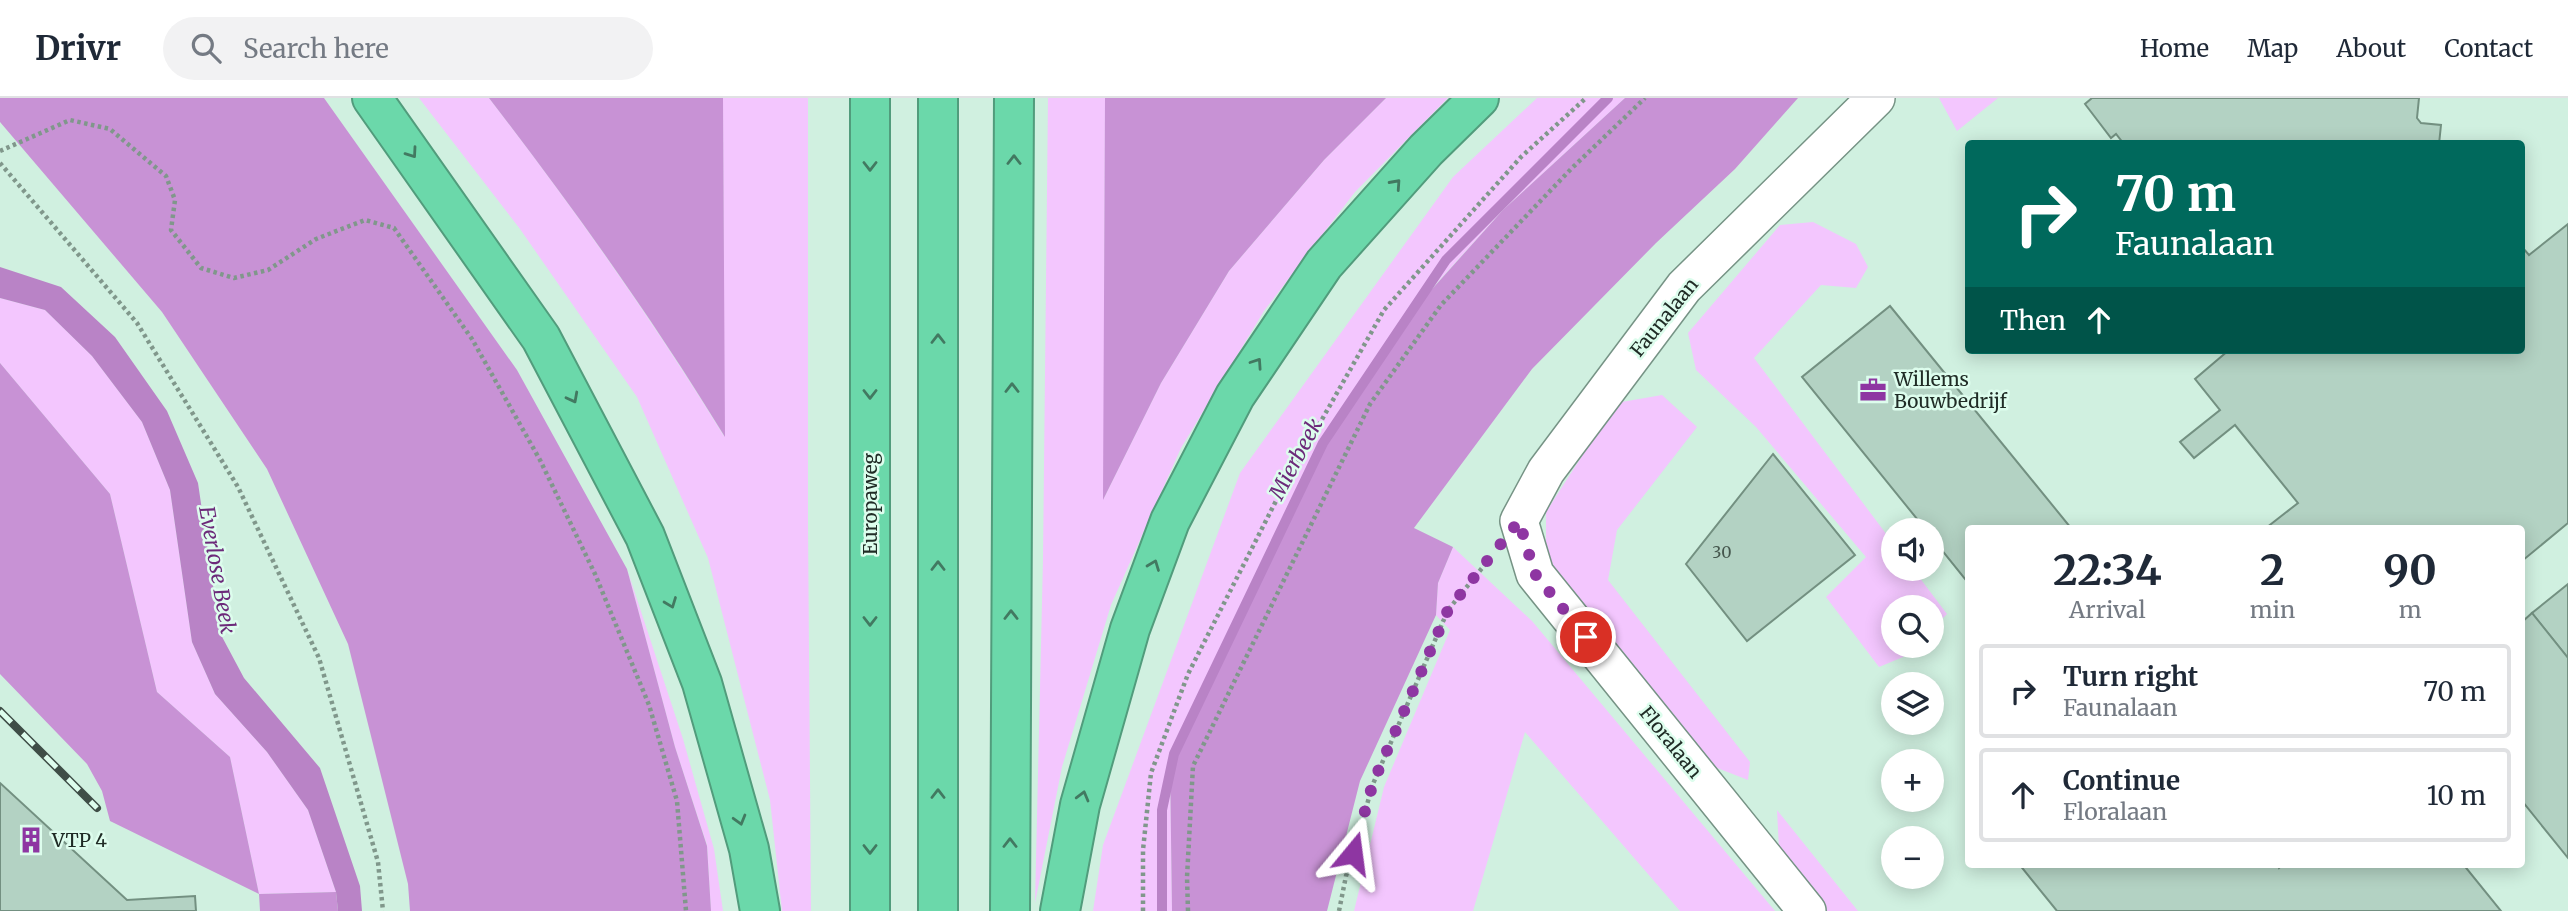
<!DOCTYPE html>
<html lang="en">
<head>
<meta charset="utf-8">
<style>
	body { margin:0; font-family:Merriweather,serif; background:#f2f2f3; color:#1f2937; height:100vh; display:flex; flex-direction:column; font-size:26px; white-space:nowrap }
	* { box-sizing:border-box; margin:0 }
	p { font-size:23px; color:#747a83 }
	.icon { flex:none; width:38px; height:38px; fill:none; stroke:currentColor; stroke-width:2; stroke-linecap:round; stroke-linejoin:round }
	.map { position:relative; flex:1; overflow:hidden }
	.details { position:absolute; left:1965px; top:427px; width:560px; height:343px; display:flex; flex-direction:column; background:#fff; border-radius:7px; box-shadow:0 4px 18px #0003 }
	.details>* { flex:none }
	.top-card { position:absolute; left:1965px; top:42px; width:560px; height:214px; border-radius:7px; box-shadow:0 4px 18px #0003; background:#00695c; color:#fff; overflow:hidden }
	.controls { position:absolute; left:1881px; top:420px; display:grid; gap:14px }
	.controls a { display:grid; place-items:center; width:63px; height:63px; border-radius:50%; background:#fff; box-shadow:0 4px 18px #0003; font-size:35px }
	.pin { position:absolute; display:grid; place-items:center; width:60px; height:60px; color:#fff; margin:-30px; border:4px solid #fff; border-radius:50%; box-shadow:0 2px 7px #0007 }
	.me { position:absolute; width:77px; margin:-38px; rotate:16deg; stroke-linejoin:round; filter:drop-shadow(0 0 5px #0008) }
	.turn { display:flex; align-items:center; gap:24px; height:147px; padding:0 35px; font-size:32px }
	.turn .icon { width:91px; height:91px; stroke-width:2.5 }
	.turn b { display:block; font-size:49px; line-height:60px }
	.then { display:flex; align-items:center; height:66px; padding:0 35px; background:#0003; gap:14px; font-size:26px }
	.eta { display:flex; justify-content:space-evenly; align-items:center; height:119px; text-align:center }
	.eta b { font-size:42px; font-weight:700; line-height:49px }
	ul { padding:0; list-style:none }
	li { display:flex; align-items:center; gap:21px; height:94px; margin:0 14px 10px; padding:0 21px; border:4px solid #e0e1e3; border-radius:7px }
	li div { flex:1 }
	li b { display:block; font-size:26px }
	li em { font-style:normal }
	header { display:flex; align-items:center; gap:42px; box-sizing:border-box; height:98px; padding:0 35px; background:#fff; border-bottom:2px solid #e0e1e3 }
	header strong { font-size:33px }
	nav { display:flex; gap:38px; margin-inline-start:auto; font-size:24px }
	.search { width:490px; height:63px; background:#f2f2f3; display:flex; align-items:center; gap:18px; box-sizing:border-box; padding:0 24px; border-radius:38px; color:#747a83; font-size:26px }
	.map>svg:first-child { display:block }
</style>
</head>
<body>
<header>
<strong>Drivr</strong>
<div class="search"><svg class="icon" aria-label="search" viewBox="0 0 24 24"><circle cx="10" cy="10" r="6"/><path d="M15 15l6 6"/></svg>Search here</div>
<nav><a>Home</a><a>Map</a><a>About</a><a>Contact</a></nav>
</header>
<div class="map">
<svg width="2568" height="813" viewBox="0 0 2568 813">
	<rect width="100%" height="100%" fill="#d0f0e0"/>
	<g fill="#f3c6fe">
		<path d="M419 0H489C573 109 652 221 724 338L723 0H808V425L811 813H782L770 702 708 460 637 299 520 131Z"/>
		<path d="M1048 0H1105L1104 400 1161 285 1229 173 1324 62 1386 0H1448L1355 94 1264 213 1181 350 1111 507 1062 669 1035 805 1043 461Z"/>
		<path d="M1537 0H1625L1503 112 1416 208 1357 292 1313 370 1253 499 1181 639 1170 665 1172 813H1093L1103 747 1240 375 1453 79Z"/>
		<path d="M1939 0H1998L1957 33Z"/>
		<path d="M1813 124 1856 146 1868 169 1856 190 1821 187 1754 260 1893 445 1894 471H1913L1947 516 1932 531V509H1894V548H1914L1903 559 1879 569 1826 499 1866 459 1756 329 1696 272 1688 235 1780 127Z"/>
		<path d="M0 200 45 212 92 258 142 324 170 392 192 544 215 596 267 654 308 712 336 794 259 796 230 659 157 594 110 396 0 265Z"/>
		<path d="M1662 297 1697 329 1617 432 1608 482 1750 664 1748 682 1707 666 1546 461V414L1616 305Z"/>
		<path d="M1453 449 1532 523 1775 813H1680L1525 634 1473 813H1354L1384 689 1450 532 1436 517 1438 485Z"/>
		<path d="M627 471 683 641 714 751 723 813H711L707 747 675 649Z"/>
		<path d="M1777 712 1858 813H1827L1779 751Z"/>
	</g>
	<g fill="#c892d5">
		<path d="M0 0H324L517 272 627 471 675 649 707 748 711 813H410L408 786 348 546 267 371 162 214 0 24Z"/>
		<path d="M489 0H723L725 339C653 221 573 109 489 0Z"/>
		<path d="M1105 0H1386L1324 62 1229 173 1161 285 1103 402Z"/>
		<path d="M1625 0H1798L1735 71 1656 145 1532 271 1414 430 1453 449 1438 485 1436 517 1360 683 1327 813H1172L1170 665 1181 639 1253 499 1313 370 1357 292 1416 209 1503 112Z"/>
		<path d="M0 265 110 396 157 594 230 659 259 796 336 794 338 813H260L259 796 110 723 102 693 87 666 0 576Z"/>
	</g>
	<path fill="#b983c6" d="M0 169 61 189 115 239 167 313 198 385 220 535 244 580 320 670 360 788 362 813H338L336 794 308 712 267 654 215 596 192 544 170 392 142 324 92 258 45 212 0 200Z"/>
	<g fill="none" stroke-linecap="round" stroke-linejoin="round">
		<path stroke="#b983c6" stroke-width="10" d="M1162 813V712L1174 656 1323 345 1446 162 1608 0"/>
	</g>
	<g fill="#b3d2c3" stroke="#739081" stroke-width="2">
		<path d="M2092 0H2419L2417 20 2421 25 2441 27 2439 46H2124L2116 36 2111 40 2085 6Z"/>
		<path d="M2568 126V425L2522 463V430H2266L2298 405 2235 327 2194 360 2180 344 2220 312 2195 281 2229 252H2522V149L2529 157Z"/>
		<path d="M1890 208 2071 430H1969V486L1932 440V432H1926L1802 279Z"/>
		<path d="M1773 356 1855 457 1747 543 1686 466Z"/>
		<path d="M2568 486V560L2532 515Z"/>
		<path d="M2532 515 2568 560V760L2522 703V524Z"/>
		<path d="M0 685 127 802 195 798 196 813H0Z"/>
		<path d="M2019 766H2277L2279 770 2283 766H2463L2501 813H2057Z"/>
	</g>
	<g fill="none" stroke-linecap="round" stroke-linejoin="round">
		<g stroke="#769385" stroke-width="40">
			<path id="minor" d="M1807 813 1535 476 1519 423 1546 373 1684 189 1876 0"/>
		</g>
		<g stroke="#519c7c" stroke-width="42">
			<g id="motorway">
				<path d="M372 0 541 240 645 438 702 585 749 751 760 813"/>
				<path d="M870 0V813"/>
				<path d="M938 0V813"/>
				<path d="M1010 813 1014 0"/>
				<path d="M1060 813 1080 707 1130 531 1170 423 1235 298 1324 166 1426 52 1479 0"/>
			</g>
		</g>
		<g stroke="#80978b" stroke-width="4.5" stroke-dasharray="3.5 3.5" stroke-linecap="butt">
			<path d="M0 53 70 22 110 31 166 78 175 102 171 132 201 170 234 180 268 172 316 141 365 122 394 130 472 241 540 362 595 476 649 607 677 703 686 813"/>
			<path d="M0 65 137 225 238 389 319 560 378 764 383 813"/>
			<path d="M1143 813V752L1151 675 1188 576 1278 399 1384 212 1521 59 1586 0"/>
			<path d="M1188 813 1187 779 1193 668 1370 306 1441 207 1571 71 1645 0"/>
			<path d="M1339 813 1346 778 1373 686 1448 512 1491 459"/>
		</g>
		<use href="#minor" stroke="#fff" stroke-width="37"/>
		<use href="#motorway" stroke="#6bd8aa" stroke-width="38"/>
		<g stroke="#3f4e47" stroke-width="8">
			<path id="rail" d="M0 613 97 710"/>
		</g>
		<use href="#rail" stroke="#ddfded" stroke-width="5" stroke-dasharray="16" stroke-linecap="butt"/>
	</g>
	<defs><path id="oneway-chevron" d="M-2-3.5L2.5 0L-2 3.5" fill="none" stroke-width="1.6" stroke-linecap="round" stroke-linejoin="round" transform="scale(1.75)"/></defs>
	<g stroke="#427961">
		<use href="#oneway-chevron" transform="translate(412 55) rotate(55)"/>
		<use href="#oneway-chevron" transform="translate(1014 62) rotate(-90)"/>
		<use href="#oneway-chevron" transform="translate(870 68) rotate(90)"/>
		<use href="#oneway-chevron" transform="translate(1396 86) rotate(-48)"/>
		<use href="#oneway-chevron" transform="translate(938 241) rotate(-90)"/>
		<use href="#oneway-chevron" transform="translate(1257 265) rotate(-56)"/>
		<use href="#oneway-chevron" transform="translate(1012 290) rotate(-90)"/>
		<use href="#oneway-chevron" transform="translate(870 296) rotate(90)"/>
		<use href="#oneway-chevron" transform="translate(573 300) rotate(62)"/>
		<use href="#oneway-chevron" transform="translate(1154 467) rotate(-69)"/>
		<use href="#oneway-chevron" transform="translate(938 468) rotate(-90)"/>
		<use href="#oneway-chevron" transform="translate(671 505) rotate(69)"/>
		<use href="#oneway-chevron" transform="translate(1011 517) rotate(-90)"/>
		<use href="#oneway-chevron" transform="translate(870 523) rotate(90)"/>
		<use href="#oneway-chevron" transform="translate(938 696) rotate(-90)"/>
		<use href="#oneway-chevron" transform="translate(1083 698) rotate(-75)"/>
		<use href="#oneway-chevron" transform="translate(740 722) rotate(74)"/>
		<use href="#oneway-chevron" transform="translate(1010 745) rotate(-90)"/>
		<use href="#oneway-chevron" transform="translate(870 751) rotate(90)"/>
	</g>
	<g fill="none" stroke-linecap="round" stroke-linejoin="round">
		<path stroke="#8e36a2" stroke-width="12" stroke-dasharray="0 21.6" d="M1353 755 1373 685 1448 512 1519 423 1535 476 1586 539"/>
	</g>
	<defs>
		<g id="office-bare" transform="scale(2.1)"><path d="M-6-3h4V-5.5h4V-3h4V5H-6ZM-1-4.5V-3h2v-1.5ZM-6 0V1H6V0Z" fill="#8e36a2" stroke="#ddfded" stroke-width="2.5" paint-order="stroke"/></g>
		<g id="building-bare" transform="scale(2.1)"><path d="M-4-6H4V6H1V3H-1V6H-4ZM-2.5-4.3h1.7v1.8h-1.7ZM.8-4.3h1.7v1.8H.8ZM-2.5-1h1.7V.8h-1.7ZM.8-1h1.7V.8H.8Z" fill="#8e36a2" stroke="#ddfded" stroke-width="2.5" paint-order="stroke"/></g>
	</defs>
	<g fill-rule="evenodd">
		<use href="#office-bare" x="1873" y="292"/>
		<use href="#building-bare" x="31" y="742"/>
	</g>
	<g text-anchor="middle" stroke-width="5" stroke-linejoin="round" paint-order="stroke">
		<g font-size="16" fill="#45564d">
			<text x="1722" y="460">30</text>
		</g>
		<g font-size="19" fill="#202c26" stroke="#ddfded">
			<text transform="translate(1664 219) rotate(-51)" y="7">Faunalaan</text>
			<text transform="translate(870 406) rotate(-90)" y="7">Europaweg</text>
			<text transform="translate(1671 644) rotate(51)" y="7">Floralaan</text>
		</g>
		<g font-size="19" fill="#202c26" stroke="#ddfded" text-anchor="start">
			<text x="1894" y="288">Willems<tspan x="1894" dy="22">Bouwbedrijf</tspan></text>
			<text x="52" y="749">VTP 4</text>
		</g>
		<g font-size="21" font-style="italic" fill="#6c2a7a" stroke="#ddfded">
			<text transform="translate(1296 361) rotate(-62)" y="7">Mierbeek</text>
			<text transform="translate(217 472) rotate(80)" y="7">Everlose Beek</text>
		</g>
	</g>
</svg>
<div class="controls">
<a><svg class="icon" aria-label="sound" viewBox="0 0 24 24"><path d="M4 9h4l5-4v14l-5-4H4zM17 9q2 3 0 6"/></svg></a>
<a><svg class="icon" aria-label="search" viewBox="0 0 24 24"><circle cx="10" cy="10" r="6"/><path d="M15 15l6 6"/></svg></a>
<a><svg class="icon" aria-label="layers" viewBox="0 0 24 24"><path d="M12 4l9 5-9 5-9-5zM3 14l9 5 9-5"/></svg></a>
<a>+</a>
<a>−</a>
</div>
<div class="pin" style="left:1586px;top:539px;background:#d93025"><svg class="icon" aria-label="arrive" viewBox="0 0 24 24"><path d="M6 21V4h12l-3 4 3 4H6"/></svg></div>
<svg class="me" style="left:1353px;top:755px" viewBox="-20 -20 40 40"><path d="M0-17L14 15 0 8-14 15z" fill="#8e36a2" stroke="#fff" stroke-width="4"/></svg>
<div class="top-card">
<div class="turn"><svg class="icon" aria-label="right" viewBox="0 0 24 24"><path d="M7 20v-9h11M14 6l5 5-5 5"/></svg><div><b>70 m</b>Faunalaan</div></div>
<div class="then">Then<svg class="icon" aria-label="ahead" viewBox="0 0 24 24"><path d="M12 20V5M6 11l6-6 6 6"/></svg></div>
</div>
<section class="details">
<div class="eta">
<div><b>22:34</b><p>Arrival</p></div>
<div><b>2</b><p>min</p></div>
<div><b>90</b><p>m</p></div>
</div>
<ul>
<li><svg class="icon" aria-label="right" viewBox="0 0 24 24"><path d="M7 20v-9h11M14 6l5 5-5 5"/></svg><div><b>Turn right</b><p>Faunalaan</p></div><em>70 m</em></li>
<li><svg class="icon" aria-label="ahead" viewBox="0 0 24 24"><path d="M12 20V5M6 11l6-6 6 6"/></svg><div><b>Continue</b><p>Floralaan</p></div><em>10 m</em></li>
</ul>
</section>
</div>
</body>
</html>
